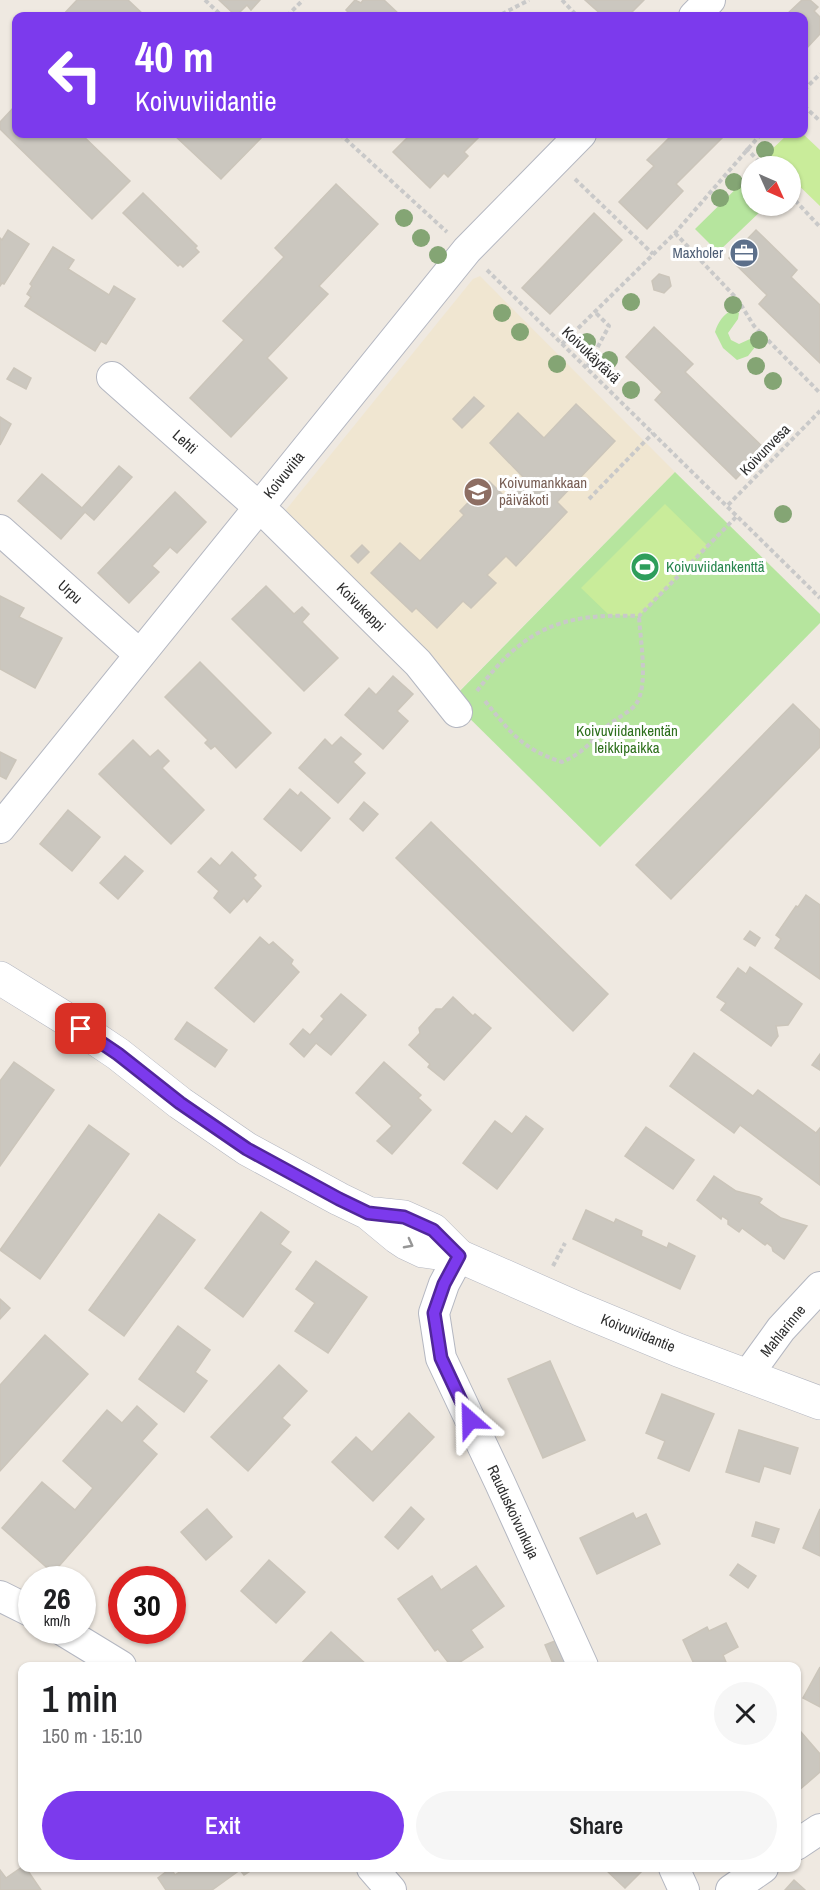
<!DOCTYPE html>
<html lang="en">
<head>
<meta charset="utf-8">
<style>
	body { margin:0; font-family:"Archivo Narrow",sans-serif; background:#f6f6f6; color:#202124; height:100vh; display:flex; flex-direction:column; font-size:22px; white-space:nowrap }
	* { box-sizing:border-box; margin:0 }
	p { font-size:20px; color:#757577 }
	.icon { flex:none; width:33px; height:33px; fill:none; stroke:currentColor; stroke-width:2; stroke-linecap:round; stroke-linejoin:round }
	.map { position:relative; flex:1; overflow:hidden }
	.drawer { position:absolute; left:18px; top:1662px; width:783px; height:210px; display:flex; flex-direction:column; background:#fff; border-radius:12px; box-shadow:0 2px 4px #0004 }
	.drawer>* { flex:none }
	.hud { position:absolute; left:12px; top:12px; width:796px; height:126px; border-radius:12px; box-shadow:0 2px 4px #0004; background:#7c3aed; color:#fff; overflow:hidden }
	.needle { width:39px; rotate:135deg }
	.buttons { position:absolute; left:741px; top:156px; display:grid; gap:12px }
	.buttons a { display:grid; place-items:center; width:60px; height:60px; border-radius:50%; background:#fff; box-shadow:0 2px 4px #0004; font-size:30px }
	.speed { position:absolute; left:18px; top:1566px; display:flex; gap:12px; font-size:30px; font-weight:700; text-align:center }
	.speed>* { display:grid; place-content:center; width:78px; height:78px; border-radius:50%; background:#fff; box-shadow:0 2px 4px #0004; line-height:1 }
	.speed small { font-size:15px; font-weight:400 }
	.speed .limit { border:9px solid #d22; background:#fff; color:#111 }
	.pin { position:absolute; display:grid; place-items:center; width:51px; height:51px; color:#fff; margin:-26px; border-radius:12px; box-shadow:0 3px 9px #0006 }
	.me { position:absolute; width:66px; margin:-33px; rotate:335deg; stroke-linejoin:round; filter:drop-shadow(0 0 4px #0008) }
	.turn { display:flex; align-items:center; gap:21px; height:126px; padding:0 24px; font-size:27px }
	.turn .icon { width:78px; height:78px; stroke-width:2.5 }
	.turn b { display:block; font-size:42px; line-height:51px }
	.round { display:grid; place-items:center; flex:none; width:63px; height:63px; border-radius:32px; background:#f6f6f6 }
	.summary { display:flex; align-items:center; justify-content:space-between; height:102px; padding:0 24px }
	h1 { font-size:36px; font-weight:600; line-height:45px }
	.primary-button { display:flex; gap:12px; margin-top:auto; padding:12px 24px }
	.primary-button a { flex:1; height:69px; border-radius:36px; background:#7c3aed; color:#fff; font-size:24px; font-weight:600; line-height:69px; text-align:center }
	.primary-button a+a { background:#f6f6f6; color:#202124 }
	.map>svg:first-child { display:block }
</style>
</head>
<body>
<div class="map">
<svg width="820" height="1890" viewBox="0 0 820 1890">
	<rect width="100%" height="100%" fill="#efe9e1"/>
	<path fill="#f0e6d1" d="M480 276 675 472 457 693 285 511 473 279Z"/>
	<g fill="#b6e59e">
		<path d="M751 174 752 206H766L718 252 695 229Z"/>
		<path d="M734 309 739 313 738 319 728 333 731 340 739 344 750 339 759 342 748 356 737 360 723 348 715 332C718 322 724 313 734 309Z"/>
		<path d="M675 472 820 614V623L600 847 451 700Z"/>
	</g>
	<g fill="#c9ec9a">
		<path d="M788 134H803L820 150V206L791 178 790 166H779L767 154Z"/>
		<path d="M665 504 708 546 639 616 609 615 581 588Z"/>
	</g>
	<g fill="#cbc7bf" stroke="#cbc5ba" stroke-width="1.5">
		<path d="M77 0H128L145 16H62Z"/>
		<path d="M219 0H260L251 10 247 5 236 16Z"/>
		<path d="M355 0 361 3 363 0H384L401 16H347L350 14 346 10Z"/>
		<path d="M585 0H644L628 16H603Z"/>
		<path d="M802 0H810L818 7 814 11 820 17V34L804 51V16H785Z"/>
		<path d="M16 105V134H81L130 181 92 219 0 129V122Z"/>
		<path d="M173 134H265L221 179Z"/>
		<path d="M411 134H473L478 138 464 152 468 156 448 177 444 173 430 188 393 152Z"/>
		<path d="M673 134H726L676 184 683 191 647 229 619 202 654 166 647 160Z"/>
		<path d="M336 184 378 224 319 286 328 294 267 358 287 378 231 437 190 398 244 340 223 321 284 257 275 248Z"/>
		<path d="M143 193 197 246 195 248 199 252 183 267 180 264 178 266 123 213Z"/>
		<path d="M594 213 622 240 550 314 522 288Z"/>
		<path d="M8 230 29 244 4 284 2 283 0 286V238L2 240Z"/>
		<path d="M756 230 797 270 791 277 820 305V363L759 304 767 295 729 258Z"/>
		<path d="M53 247 74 260 68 269 109 295 114 286 135 299 106 344 101 341 95 351 25 306 31 297 27 294 32 286 30 284Z"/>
		<path d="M659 274 669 277 671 286 664 293 654 290 652 281Z"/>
		<path d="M654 327 693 364 685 372 765 449 736 479 655 400 662 392 626 357Z"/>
		<path d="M14 368 31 378 26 389 7 379Z"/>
		<path d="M474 397 484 406 462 428 453 419Z"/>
		<path d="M576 404 615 441 557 502 567 512 516 566 506 556 487 575 496 583 471 608 463 601 437 628 416 608 412 612 371 573 400 543 420 561 464 515 460 511 489 481 504 496 523 477 490 443 518 413 544 438Z"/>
		<path d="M0 417 11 424 0 445Z"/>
		<path d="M119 466 132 477 94 520 85 512 61 539 18 501 42 474 82 508Z"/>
		<path d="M175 492 206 522 177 553 170 547 152 566 159 572 129 603 98 573Z"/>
		<path d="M362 545 369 552 358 563 351 556Z"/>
		<path d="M266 586 294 614 302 607 309 614 302 622 338 658 304 691 232 619Z"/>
		<path d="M0 596 24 608 19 617 62 638 35 688 0 669Z"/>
		<path d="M200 662 271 733 236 768 215 746 211 749 205 743 208 740 165 697Z"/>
		<path d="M393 676 413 694 397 711 408 721 383 749 345 715 369 688 376 695Z"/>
		<path d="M793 704 820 730V747L671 899 636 865Z"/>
		<path d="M341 737 361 754 353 762 365 773 338 803 299 768 325 739 332 746Z"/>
		<path d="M133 740 150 757 158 750 169 761 162 768 204 810 171 844 99 774Z"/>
		<path d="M0 752 16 760 6 779 0 776Z"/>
		<path d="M290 789 298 796 301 792 330 818 301 851 264 819Z"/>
		<path d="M364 802 378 814 363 831 350 819Z"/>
		<path d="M68 810 100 837 72 871 40 844Z"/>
		<path d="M431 822 608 994 573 1031 396 858Z"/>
		<path d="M232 852 256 875 253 878 261 886 247 902 244 898 230 913 214 898 219 891 198 872 211 858 220 866Z"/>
		<path d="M125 856 143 871 118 899 100 883Z"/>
		<path d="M806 895 820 905V979L775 948 781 939 776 935 796 906 798 907Z"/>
		<path d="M750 931 760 938 755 946 744 939Z"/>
		<path d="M260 937 269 945 273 942 293 960 291 964 299 972 254 1022 215 988Z"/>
		<path d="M750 967 802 1004 788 1025 776 1026 778 1036 771 1046 721 1010 726 1003 717 997 738 968 746 974Z"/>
		<path d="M341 994 366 1015 331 1055 316 1043 304 1057 290 1044 303 1029 310 1035 324 1019 321 1016Z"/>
		<path d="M453 997 473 1016 475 1014 491 1028 444 1080 428 1067 430 1064 409 1045 420 1033 419 1028 436 1009H442Z"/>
		<path d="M187 1022 227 1050 215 1067 175 1039Z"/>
		<path d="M694 1053 753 1096 758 1090 816 1133 820 1128V1185L740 1125 734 1133 670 1086Z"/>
		<path d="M820 1054V1070L812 1065Z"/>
		<path d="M14 1062 54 1090 0 1166V1081Z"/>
		<path d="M384 1062 421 1095 418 1098 431 1110 392 1154 377 1141 392 1126 356 1093Z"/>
		<path d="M526 1116 543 1129 497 1189 463 1163 495 1121 512 1134Z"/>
		<path d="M89 1125 129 1154 40 1279 0 1250Z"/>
		<path d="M646 1127 694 1160 673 1189 625 1156Z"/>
		<path d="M714 1176 736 1191 759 1197 762 1199 759 1203 781 1218 807 1226 784 1259 773 1251 772 1247 767 1243 765 1245 742 1228 739 1232 728 1224V1220L722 1216 721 1219 697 1200Z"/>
		<path d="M586 1210 614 1223 616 1219 642 1231 641 1236 667 1248 669 1243 695 1256 680 1289 573 1239Z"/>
		<path d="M261 1212 289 1232 280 1244 291 1252 243 1317 205 1288Z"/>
		<path d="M159 1214 195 1240 124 1336 89 1310Z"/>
		<path d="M316 1261 367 1297 328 1353 295 1331 315 1303 296 1289Z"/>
		<path d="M0 1299 10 1308 0 1319Z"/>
		<path d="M178 1326 210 1350 195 1372 207 1381 184 1412 139 1379Z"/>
		<path d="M45 1335 88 1374 0 1471V1385Z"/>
		<path d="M550 1361 585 1440 543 1458 508 1379Z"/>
		<path d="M279 1365 307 1391 282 1418 290 1425 248 1471 211 1437Z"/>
		<path d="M662 1394 714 1414 689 1471 658 1458 665 1441 646 1433Z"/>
		<path d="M137 1406 157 1424 142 1441 157 1454 53 1573 2 1528 42 1482 75 1510 93 1488 63 1461 107 1410 122 1423Z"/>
		<path d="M409 1413 434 1437 373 1501 332 1462 356 1437 372 1452Z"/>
		<path d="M739 1430 798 1448 790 1474 764 1466 759 1482 726 1472Z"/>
		<path d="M411 1507 424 1519 398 1549 385 1537Z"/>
		<path d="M207 1509 232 1537 206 1560 181 1532Z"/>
		<path d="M820 1509V1556L803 1548Z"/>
		<path d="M633 1513 636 1519 646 1514 660 1544 597 1574 580 1538Z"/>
		<path d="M756 1522 779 1529 774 1543 752 1536Z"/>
		<path d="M269 1560 305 1592 276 1623 241 1591Z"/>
		<path d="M738 1564 756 1576 748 1588 730 1575Z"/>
		<path d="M476 1566 504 1606 471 1630 483 1647 454 1666H451L438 1649 435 1651 398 1599 432 1576 441 1590Z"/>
		<path d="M726 1623 738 1647 723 1655 726 1662 717 1666H695L683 1640 707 1627 709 1631Z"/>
		<path d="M331 1632 368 1666H299Z"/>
		<path d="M560 1639 570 1662 554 1666 545 1645Z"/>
		<path d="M820 1667V1707L803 1698Z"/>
		<path d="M801 1732 820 1754V1772L797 1792 796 1735Z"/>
		<path d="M22 1867 26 1868 41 1890H0V1870L6 1878Z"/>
		<path d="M171 1868 175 1875 186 1868H255L244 1875 240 1870 212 1890H166L158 1878Z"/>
		<path d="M604 1868H643L644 1869 625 1888Z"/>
		<path d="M794 1880 805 1890H785Z"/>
	</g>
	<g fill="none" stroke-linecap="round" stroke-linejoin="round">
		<g stroke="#b4b7c1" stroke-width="32">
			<g id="street">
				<path d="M694 16 710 0"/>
				<path d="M112 377 272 519 418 663 457 712"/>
				<path d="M0 530 139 654"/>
				<path d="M0 828 467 250 581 134"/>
				<path d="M459 1256 444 1284 434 1313 441 1358 500 1483 583 1666"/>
				<path d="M747 1376 781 1329 820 1287"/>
				<path d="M0 1596 32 1612"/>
				<path d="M62 1630 121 1666"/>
				<path d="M796 1845 820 1829"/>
				<path d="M372 1868 391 1890"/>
				<path d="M674 1868 684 1890"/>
				<path d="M731 1890 763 1868"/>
			</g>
		</g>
		<g stroke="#b4b7c1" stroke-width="34">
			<g id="secondary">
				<path d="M0 978 63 1017 118 1054 180 1103 247 1149 339 1199 368 1213 397 1237 406 1243 423 1251 459 1256 579 1309 678 1350 820 1403"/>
				<path d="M375 1214 404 1217 433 1230 459 1256"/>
			</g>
		</g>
		<g stroke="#c9c9c9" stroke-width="4" stroke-dasharray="4.5 3" stroke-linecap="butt">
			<path d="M205 0 222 16"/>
			<path d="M562 0 577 16"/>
			<path d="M287 16 303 0"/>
			<path d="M472 16 502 14 529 0"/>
			<path d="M804 90 820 74"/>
			<path d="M804 106 820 121"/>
			<path d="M340 134 447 232"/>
			<path d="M746 148 763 166"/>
			<path d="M575 179 653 254"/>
			<path d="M790 195 820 227"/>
			<path d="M675 233 738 300 754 326 820 393"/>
			<path d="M487 270 820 598"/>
			<path d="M562 344 675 233 761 134"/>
			<path d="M587 367 609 326 594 311"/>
			<path d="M589 499 653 433"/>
			<path d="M728 505 820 411"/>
			<path d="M477 691C524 628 561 613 639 616L737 516"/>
			<path d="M485 701C511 733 522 749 562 762 583 753 591 742 606 727 615 719 629 713 636 704 649 685 640 639 639 616"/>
			<path d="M553 1266 565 1243"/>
		</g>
		<use href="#street" stroke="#fff" stroke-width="30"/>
		<use href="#secondary" stroke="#fff" stroke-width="33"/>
	</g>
	<g fill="#84a574">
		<circle cx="765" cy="150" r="9"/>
		<circle cx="734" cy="182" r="9"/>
		<circle cx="720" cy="198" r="9"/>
		<circle cx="404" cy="218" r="9"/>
		<circle cx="421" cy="238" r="9"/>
		<circle cx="438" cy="255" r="9"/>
		<circle cx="631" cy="302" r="9"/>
		<circle cx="733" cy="305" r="9"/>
		<circle cx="502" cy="313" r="9"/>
		<circle cx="520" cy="332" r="9"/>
		<circle cx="759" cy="340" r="9"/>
		<circle cx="587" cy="342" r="9"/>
		<circle cx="609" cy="360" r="9"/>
		<circle cx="557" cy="364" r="9"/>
		<circle cx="756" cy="366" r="9"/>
		<circle cx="773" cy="381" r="9"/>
		<circle cx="631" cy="390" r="9"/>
		<circle cx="783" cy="514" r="9"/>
	</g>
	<defs><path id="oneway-chevron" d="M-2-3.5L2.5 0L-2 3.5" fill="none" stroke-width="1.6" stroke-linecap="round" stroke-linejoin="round" transform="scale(1.5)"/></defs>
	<use stroke="#969696" href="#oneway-chevron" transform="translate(409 1244) rotate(28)"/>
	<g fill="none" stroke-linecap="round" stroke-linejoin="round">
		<g stroke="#51269a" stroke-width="15">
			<path id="route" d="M81 1029 118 1054 180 1103 247 1149 339 1199 368 1213 404 1217 433 1230 459 1256 444 1284 434 1313 441 1358 470 1420"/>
		</g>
		<use href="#route" stroke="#7c3aed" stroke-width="10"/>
	</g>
	<defs>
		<g id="office-disc" transform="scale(1.5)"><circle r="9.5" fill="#5c6f8a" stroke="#fff"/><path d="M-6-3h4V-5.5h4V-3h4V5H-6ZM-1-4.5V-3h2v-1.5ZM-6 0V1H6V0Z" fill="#fff"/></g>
		<g id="school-disc" transform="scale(1.5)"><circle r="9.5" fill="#8d6e63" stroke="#fff"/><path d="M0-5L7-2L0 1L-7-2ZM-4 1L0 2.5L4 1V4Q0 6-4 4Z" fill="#fff"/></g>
		<g id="stadium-disc" transform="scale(1.5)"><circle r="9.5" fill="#2e9e5b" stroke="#fff"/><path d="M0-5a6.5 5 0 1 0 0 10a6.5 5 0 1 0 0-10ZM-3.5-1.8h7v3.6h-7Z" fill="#fff"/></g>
	</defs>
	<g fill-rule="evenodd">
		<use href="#office-disc" x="744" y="253"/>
		<use href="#school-disc" x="478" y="492"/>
		<use href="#stadium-disc" x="645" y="567"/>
	</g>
	<g text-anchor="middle" stroke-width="6" stroke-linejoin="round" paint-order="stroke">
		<g font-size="15" fill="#4e5e75" stroke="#fff" text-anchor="end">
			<text x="723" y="258">Maxholer</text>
		</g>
		<g font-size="15" fill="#2e2e2e" stroke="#fff">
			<text transform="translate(591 355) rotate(44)" y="5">Koivukäytävä</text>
			<text transform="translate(185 442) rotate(42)" y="5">Lehti</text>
			<text transform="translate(765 450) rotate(-46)" y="5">Koivunvesa</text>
			<text transform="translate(284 475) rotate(-51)" y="5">Koivuviita</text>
			<text transform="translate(70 592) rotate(42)" y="5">Urpu</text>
			<text transform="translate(361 607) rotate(45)" y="5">Koivukeppi</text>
			<text transform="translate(783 1331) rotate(-51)" y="5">Mahlarinne</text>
			<text transform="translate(638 1333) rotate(22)" y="5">Koivuviidantie</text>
			<text transform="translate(513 1512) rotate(65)" y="5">Rauduskoivunkuja</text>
		</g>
		<g font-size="15" fill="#785e54" stroke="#fff" text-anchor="start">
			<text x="499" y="488">Koivumankkaan<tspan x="499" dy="17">päiväkoti</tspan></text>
		</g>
		<g font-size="15" fill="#27864d" stroke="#fff" text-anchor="start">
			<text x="666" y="572">Koivuviidankenttä</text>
		</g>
		<g font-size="15" fill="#2c6e1b" stroke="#fff">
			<text x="627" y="736">Koivuviidankentän<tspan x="627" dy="17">leikkipaikka</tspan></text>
		</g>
	</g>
</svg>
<div class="buttons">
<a><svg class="needle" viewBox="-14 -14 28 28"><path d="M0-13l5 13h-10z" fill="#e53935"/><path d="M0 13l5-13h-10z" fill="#757577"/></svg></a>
</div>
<div class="speed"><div>26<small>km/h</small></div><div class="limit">30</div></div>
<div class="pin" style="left:81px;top:1029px;background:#d93025"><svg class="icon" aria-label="arrive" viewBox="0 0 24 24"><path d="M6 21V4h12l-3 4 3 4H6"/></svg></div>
<svg class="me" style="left:470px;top:1420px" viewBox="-20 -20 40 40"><path d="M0-17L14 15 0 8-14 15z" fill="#7c3aed" stroke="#fff" stroke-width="4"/></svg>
<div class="hud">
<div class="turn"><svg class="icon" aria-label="left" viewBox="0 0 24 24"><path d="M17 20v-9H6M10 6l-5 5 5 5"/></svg><div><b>40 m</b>Koivuviidantie</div></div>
</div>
<section class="drawer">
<div class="summary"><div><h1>1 min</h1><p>150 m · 15:10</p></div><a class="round"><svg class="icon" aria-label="close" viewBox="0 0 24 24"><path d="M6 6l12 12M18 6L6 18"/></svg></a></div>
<div class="primary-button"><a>Exit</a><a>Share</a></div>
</section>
</div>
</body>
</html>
